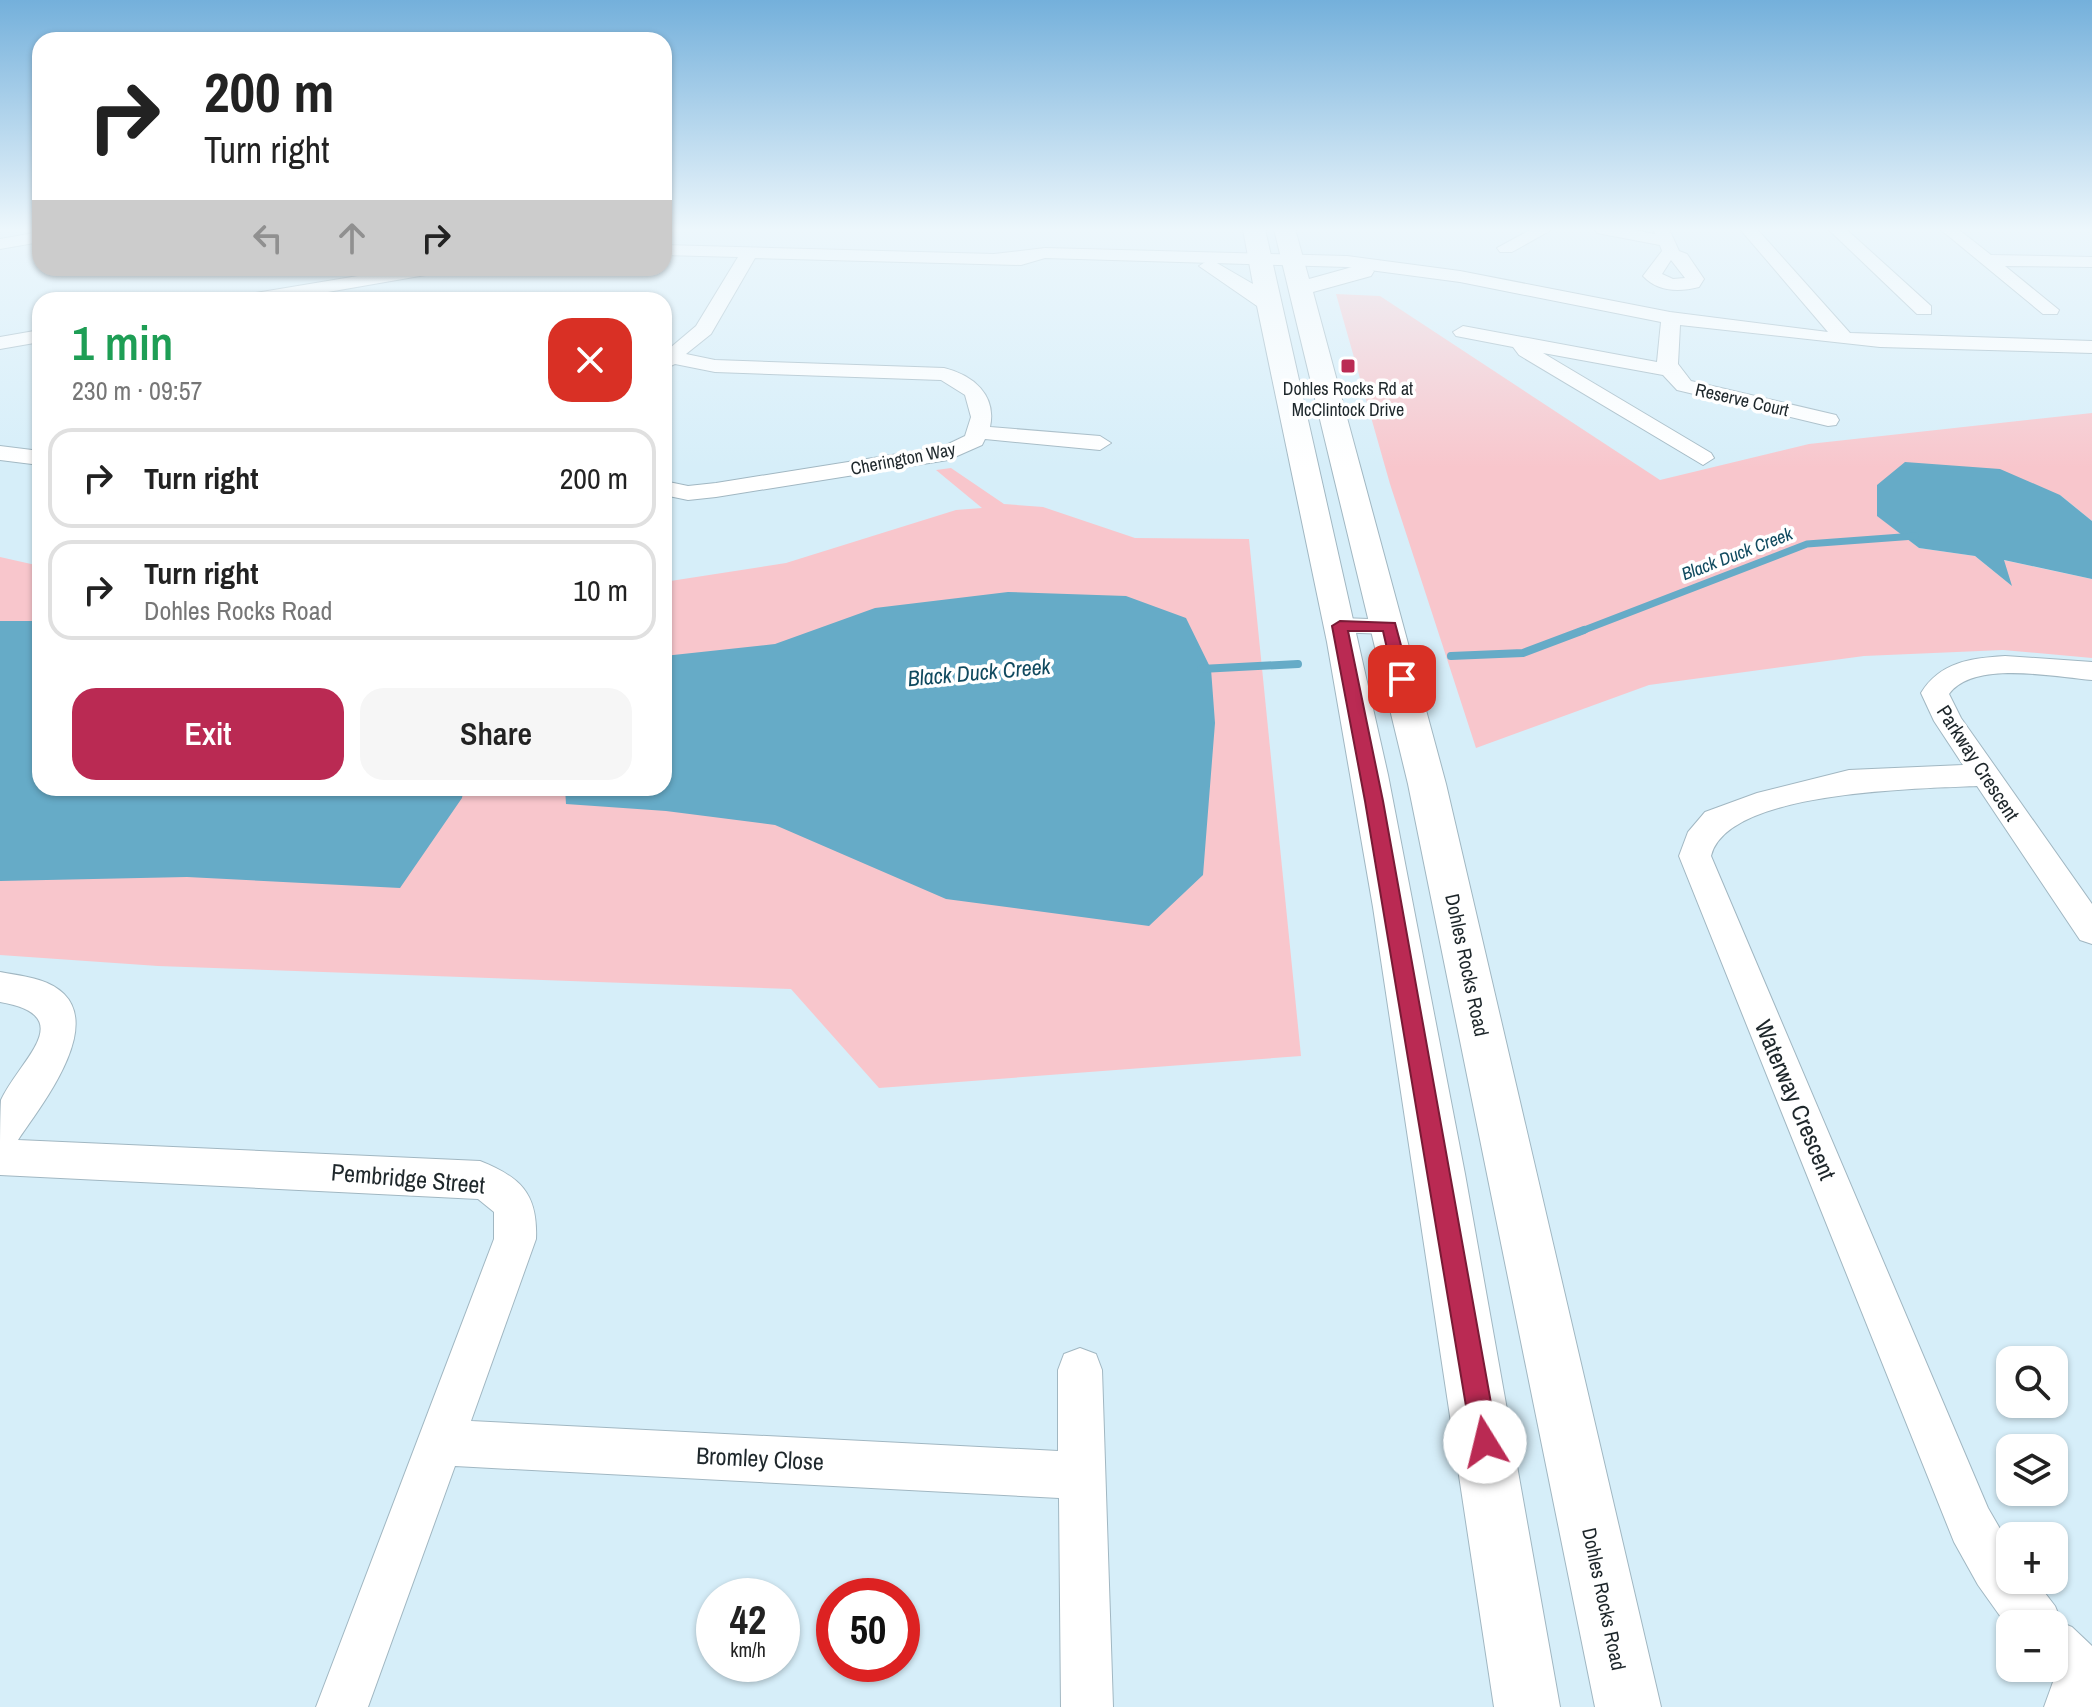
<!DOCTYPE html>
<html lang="en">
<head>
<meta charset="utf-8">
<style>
	body { margin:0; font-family:"Archivo Narrow",sans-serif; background:#f6f6f6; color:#222; height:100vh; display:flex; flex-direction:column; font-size:30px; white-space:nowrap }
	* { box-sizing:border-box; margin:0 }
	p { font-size:26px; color:#767676 }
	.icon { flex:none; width:44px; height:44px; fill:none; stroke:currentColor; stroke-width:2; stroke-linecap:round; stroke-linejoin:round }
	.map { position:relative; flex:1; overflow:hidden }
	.details { position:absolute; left:32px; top:292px; width:640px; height:504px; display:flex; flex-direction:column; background:#fff; border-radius:24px; box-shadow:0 2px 6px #0004 }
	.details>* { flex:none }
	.guide { position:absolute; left:32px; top:32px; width:640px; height:244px; border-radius:24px; box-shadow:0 2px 6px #0004; background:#fff; color:#222; overflow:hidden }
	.tools { position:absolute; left:1996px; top:1346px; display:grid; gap:16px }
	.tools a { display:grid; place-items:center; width:72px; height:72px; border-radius:16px; background:#fff; box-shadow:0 2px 6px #0004; font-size:40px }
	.speed { position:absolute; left:696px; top:1578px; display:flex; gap:16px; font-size:40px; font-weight:700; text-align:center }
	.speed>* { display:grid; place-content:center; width:104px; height:104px; border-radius:50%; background:#fff; box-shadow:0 2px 6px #0004; line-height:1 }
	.speed small { font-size:20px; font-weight:400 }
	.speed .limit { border:12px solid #d22; background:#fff; color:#111 }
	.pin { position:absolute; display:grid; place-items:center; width:68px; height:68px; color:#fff; margin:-34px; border-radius:16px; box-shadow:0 4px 12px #0006 }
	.me { position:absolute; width:88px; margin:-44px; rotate:351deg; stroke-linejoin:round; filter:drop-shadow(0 0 6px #0008) }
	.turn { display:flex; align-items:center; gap:28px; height:168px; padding:0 40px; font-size:36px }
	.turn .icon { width:104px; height:104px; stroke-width:2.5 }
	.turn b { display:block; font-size:56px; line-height:68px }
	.lanes { display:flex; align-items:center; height:76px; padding:0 40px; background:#0003; justify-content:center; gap:40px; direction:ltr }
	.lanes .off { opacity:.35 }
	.round { display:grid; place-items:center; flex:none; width:84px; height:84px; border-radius:24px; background:#f6f6f6 }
	.overview { display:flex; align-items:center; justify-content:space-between; height:136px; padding:0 40px }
	h1 { font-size:48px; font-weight:600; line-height:60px; color:#1e9e55 }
	.action { display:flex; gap:16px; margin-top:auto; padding:16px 40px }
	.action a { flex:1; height:92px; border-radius:24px; background:#ba2a53; color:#fff; font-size:32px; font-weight:600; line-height:92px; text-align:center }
	.action a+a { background:#f6f6f6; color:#222 }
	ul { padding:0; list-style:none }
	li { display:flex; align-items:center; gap:24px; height:100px; margin:0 16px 12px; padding:0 24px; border:4px solid #e0e0e0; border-radius:24px }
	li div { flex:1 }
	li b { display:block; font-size:30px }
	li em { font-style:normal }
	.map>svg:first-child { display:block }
</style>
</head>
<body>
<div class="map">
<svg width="2092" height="1707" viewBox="0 0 2092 1707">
	<rect width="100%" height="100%" fill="#d6eef9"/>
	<g fill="#f8c6cc">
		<path d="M1336 294 1380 296 1660 480 1809 444 2092 413V521L2060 495 1877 485V515L1919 548 1975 556 2011 585 2003 560 2092 579V658L2003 650 1864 656 1649 685 1476 748 1390 484Z"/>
		<path d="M951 468 1004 504 1043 507 1135 538 1249 539 1301 1056 879 1088 791 989 158 966 0 955V557L40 566V788H664V582L786 563 956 510 982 508 936 470Z"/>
	</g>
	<g fill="#66abc7">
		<path d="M1905 462 2000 469 2060 495 2092 521V579L2004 560 2012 586 1975 556 1919 548 1877 516V485Z"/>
		<path d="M1008 592 1126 596 1186 618 1211 669 1215 723 1203 875 1149 926 946 899 775 825 666 811 566 804 565 788H664V656L775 644 875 608Z"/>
		<path d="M0 621H40V788H464L462 798 400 888 187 877 0 881Z"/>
	</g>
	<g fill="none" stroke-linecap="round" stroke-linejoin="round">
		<path stroke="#66abc7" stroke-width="7" d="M1579 632 1807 544 1915 536"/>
		<g stroke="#66abc7" stroke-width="8">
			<path d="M1451 656 1523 653 1584 630"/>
			<path d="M1201 669 1298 664"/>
		</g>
		<g stroke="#a1b7c2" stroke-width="2">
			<g id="minor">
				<path d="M1532 229H1553L1512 252H1500L1497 248Z"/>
				<path d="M1595 229H1628L1655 234 1653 229H1669L1679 251 1687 254 1704 279 1699 287C1679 292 1658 292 1643 276L1662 251 1660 245 1597 233ZM1671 260 1685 278 1673 279 1662 274Z"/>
				<path d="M1740 229H1757L1850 333 2092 341V353L1880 347 1680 325 1678 364 1691 381 1836 415 1839 420 1836 425 1828 426 1677 390 1663 375 1543 353 1711 453 1714 458 1703 465 1519 355 1513 347 1456 336 1453 332 1463 326 1657 362 1661 322 1460 282 1347 267 1045 258 1021 265 755 258 711 334 686 354 715 360 944 368C973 375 997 395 990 427L1100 436 1111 443 1100 450 985 439 982 445 948 460 716 497 688 500 664 495V481L688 486 716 483 942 447 965 436 971 417 965 395 941 380 715 372 675 364 664 369V353L696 326 738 257 664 255V245L994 254 1045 248 1347 256 1460 271 1670 312 1828 332Z"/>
				<path d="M1828 229H1846L1931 306V314H1917Z"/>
				<path d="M1940 229H1958L1991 255 2092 257V267L2005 266 2059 310 2057 314H2043Z"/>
				<path d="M40 232V242L0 249V239Z"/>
				<path d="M406 268H446L437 273 282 300H241L250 294Z"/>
				<path d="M40 330V342L0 349V337Z"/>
				<path d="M0 446 40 451V465L0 460Z"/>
				<path d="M1340 618 1398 620 1402 626 1398 632 1389 634 1331 632 1327 626 1331 620Z"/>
				<path d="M2005 656 2092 662V680C2055 677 1974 660 1949 694L1961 718 2092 904V944L2080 940 1977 786C1920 789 1727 790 1711 856L1988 1508 2010 1546V1580H2035L2055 1606 2062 1623 2072 1627 2092 1646V1707H2044L2053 1682 2040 1668H2054V1624H2010V1630L1978 1585 1954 1542 1679 856 1688 832 1705 812 1757 793 1849 770 1963 765 1934 721 1921 693C1940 662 1971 658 2005 656Z"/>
				<path d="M0 972C21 976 48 978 64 994 101 1031 40 1107 18 1140L480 1161C520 1177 538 1193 536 1239L471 1421 1058 1451V1370L1064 1354 1080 1348 1096 1354 1102 1370 1113 1707H1061L1059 1498 455 1466 368 1707H316L494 1239V1212L478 1199 0 1175C0 1158 0 1115 1 1100 19 1060 81 1016 0 1002Z"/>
			</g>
		</g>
		<g stroke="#a1b7c2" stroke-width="2">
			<g id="major">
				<path d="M1243 229H1265L1388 775 1465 1174 1560 1707H1494L1373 907 1327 642 1257 306 1199 266 1210 259 1253 284Z"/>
				<path d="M1274 229H1295L1309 279 1363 264 1374 271 1371 276 1313 292 1446 784 1661 1707H1595L1408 784Z"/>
			</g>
		</g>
		<use href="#minor" fill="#fff" fill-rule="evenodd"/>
		<use href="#major" fill="#fff" fill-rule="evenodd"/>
	</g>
	<linearGradient id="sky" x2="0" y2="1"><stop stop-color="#74b0db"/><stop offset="0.49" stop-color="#edf7fc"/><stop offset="1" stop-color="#edf7fc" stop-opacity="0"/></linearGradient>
	<rect width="2092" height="468" fill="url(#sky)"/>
	<path fill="#ba2a53" stroke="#791b36" stroke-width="2" d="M1340 621 1395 623 1410 679 1402 684 1394 679 1383 631H1348L1383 801 1498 1442 1494 1451 1485 1455 1476 1451 1472 1442 1365 801 1332 626Z"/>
	<rect fill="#ba2a53" stroke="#fff" stroke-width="3" x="1340" y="358" width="16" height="16" rx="4"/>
	<g text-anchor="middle" stroke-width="7" stroke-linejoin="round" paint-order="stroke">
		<g font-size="18" fill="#1e272b" stroke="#fff">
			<text x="1348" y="395">Dohles Rocks Rd at<tspan x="1348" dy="21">McClintock Drive</tspan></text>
		</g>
		<g font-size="18" fill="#1e272b" stroke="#fff">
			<text transform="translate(1742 400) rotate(13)" y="6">Reserve Court</text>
			<text transform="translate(903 459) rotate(-11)" y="6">Cherington Way</text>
		</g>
		<g font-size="18" font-style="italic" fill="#104a5f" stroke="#fff">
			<text transform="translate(1737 554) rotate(-21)" y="6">Black Duck Creek</text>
		</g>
		<g font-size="20" fill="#1e272b" stroke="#fff">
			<text transform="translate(1978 763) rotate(57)" y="7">Parkway Crescent</text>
			<text transform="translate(1467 965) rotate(78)" y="7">Dohles Rocks Road</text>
			<text transform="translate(1604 1599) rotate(78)" y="7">Dohles Rocks Road</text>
		</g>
		<g font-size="22" font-style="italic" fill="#104a5f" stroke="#fff">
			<text transform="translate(979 672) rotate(-5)" y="8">Black Duck Creek</text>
		</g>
		<g font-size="24" fill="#1e272b" stroke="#fff">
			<text transform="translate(1795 1100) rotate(67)" y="8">Waterway Crescent</text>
			<text transform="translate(408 1179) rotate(5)" y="8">Pembridge Street</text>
			<text transform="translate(760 1459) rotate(3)" y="8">Bromley Close</text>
		</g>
	</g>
</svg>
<div class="tools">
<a><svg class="icon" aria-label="search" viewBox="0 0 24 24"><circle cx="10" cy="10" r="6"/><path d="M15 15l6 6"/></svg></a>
<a><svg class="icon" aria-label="layers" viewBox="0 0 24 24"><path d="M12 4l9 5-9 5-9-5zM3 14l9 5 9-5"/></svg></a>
<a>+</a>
<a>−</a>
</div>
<div class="speed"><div>42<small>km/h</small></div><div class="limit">50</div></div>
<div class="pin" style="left:1402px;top:679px;background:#d93025"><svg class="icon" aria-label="arrive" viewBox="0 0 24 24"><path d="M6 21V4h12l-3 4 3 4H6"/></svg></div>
<svg class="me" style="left:1485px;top:1442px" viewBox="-20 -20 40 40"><circle r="19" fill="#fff"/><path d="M0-13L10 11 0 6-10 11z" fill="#ba2a53"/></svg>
<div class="guide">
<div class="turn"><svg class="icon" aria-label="right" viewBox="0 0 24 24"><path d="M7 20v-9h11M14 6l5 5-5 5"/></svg><div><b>200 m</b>Turn right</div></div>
<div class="lanes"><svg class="icon off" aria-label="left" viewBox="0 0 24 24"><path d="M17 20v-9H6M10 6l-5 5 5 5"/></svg><svg class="icon off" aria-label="ahead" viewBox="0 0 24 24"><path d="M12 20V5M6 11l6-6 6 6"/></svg><svg class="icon" aria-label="right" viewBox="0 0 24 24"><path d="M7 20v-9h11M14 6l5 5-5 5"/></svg></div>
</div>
<section class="details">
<div class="overview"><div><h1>1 min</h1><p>230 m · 09:57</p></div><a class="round" style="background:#d93025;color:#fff"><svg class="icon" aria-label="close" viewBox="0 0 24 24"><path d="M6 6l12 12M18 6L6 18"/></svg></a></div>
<ul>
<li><svg class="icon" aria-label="right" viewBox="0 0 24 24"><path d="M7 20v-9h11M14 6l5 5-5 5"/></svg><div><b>Turn right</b></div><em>200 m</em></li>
<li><svg class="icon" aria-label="right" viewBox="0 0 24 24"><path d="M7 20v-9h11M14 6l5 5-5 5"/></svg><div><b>Turn right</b><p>Dohles Rocks Road</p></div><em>10 m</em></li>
</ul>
<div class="action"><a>Exit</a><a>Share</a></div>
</section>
</div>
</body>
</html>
